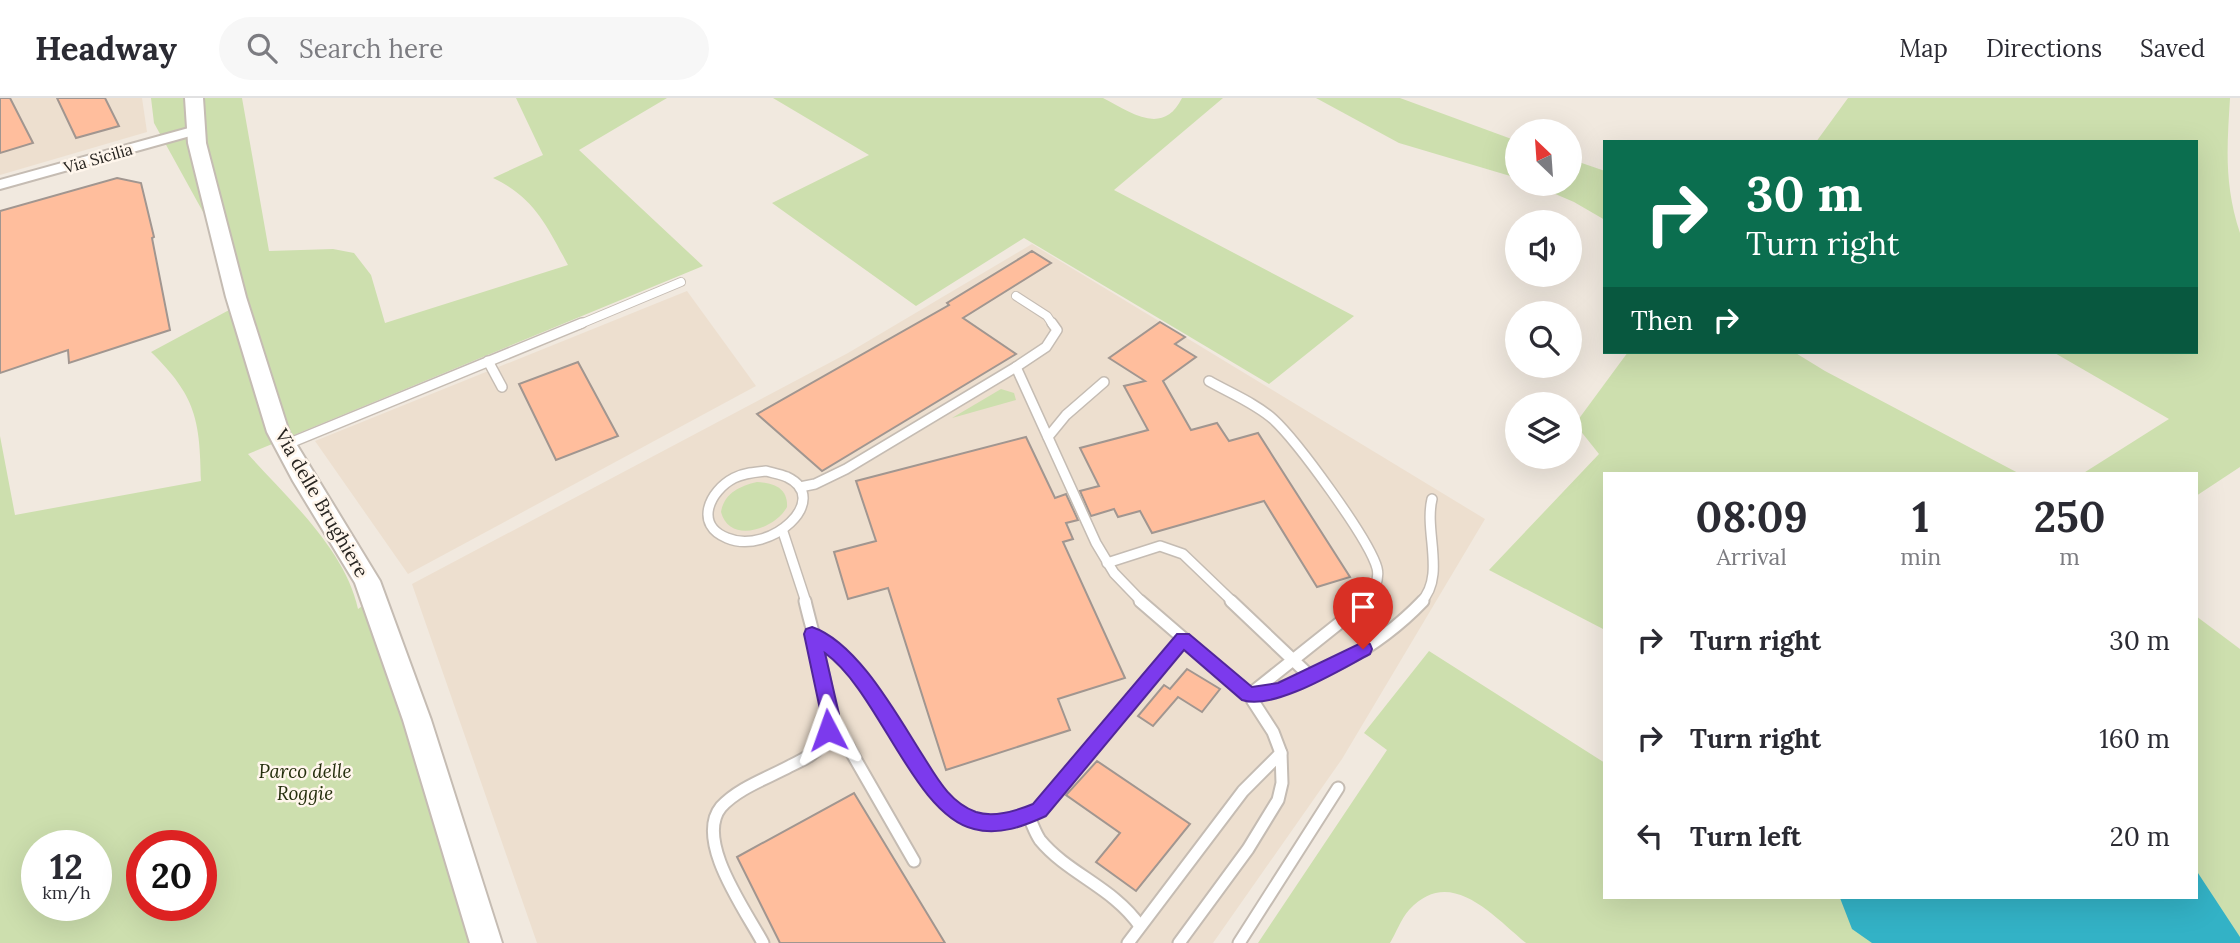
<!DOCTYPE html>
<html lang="en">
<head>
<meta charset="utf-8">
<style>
	body { margin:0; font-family:Lora,serif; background:#f7f7f7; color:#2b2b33; height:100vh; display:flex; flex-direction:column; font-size:26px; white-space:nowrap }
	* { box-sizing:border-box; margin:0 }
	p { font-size:23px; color:#7c7c81 }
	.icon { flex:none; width:38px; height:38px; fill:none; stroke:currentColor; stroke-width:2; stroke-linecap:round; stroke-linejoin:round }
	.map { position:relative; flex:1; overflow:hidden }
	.side { position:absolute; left:1603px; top:374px; width:595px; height:427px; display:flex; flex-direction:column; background:#fff; border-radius:0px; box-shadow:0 7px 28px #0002 }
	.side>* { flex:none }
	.hud { position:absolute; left:1603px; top:42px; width:595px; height:214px; border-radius:0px; box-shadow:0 7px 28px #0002; background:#0b6e4f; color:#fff; overflow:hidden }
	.needle { width:46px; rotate:335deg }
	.controls { position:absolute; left:1505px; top:21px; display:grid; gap:14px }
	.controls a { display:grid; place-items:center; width:77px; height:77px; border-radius:50%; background:#fff; box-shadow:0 7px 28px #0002; font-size:35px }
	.speed { position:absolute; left:21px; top:732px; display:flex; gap:14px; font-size:35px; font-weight:700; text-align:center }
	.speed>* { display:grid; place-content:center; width:91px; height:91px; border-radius:50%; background:#fff; box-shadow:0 7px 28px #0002; line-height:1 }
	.speed small { font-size:18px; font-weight:400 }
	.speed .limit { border:10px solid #d22; background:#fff; color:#111 }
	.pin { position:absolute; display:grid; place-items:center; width:60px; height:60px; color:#fff; margin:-72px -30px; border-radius:50% 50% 50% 0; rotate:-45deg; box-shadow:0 0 7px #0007 }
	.pin .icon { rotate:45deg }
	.me { position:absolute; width:77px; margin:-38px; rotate:356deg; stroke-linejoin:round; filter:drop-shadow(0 0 5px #0008) }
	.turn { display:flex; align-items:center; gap:24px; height:147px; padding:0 28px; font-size:32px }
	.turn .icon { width:91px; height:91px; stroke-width:2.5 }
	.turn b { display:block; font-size:49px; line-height:60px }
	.then { display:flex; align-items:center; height:66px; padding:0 28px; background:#0003; gap:14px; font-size:26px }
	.eta { display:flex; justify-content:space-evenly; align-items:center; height:119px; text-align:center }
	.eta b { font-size:42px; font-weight:700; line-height:49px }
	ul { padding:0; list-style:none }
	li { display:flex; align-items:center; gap:21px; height:98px; padding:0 28px }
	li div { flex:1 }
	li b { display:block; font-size:26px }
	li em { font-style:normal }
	header { display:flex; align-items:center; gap:42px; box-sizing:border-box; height:98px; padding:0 35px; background:#fff; border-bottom:2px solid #e1e1e2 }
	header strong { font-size:33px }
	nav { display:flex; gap:38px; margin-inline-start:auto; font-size:24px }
	.search { width:490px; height:63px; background:#f7f7f7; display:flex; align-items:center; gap:18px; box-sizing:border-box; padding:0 24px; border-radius:38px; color:#7c7c81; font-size:26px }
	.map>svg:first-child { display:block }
</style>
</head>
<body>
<header>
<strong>Headway</strong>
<div class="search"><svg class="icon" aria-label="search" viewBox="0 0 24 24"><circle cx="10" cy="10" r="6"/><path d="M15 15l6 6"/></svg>Search here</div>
<nav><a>Map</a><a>Directions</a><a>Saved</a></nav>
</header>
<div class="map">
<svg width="2240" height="845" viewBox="0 0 2240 845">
	<rect width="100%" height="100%" fill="#f1e9df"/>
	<g fill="#eddfcf">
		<path d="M0 0H142L147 34 0 77Z"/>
		<path d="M1032 146 1485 421 1342 661 1213 845H537L412 486 848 255Z"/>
		<path d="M687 193 756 288 408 476 315 343Z"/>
	</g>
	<g fill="#cddfae" fill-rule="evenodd">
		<path d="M151 0H242L269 153 333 151 354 155 371 177 385 225 568 167C547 128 534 99 493 80L543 57 516 0H667L579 52 703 168 248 356C288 401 345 451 358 511L375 499 483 845H0V338L15 417 201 383C200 322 196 298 151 254L231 211 208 123 154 25ZM37 747H96V807H37ZM142 747H201V807H142Z"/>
		<path d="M773 0H1103C1130 14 1163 39 1182 0H1223L1114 92 1354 218 1269 286 1024 140 916 208 772 105 869 57Z"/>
		<path d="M1316 0H1400L1517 43V80L1399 45Z"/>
		<path d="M1848 0H2230C2227 50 2224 86 2240 135V369L2196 398V376H2082L2169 321 2053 254H2196V44H1816Z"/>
		<path d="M1570 61 1605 73V122L1574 104 1532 86H1570Z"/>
		<path d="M1628 254H1794L1825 273 2020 376H1605V532L1489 472 1599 356 1575 326Z"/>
		<path d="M1001 291 1014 295 1016 302 952 320Z"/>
		<path d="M757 384C774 385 788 390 787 409 775 431 730 447 721 414 724 395 740 388 757 384Z"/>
		<path d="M2196 518 2240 551V845H1526C1492 817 1450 767 1409 812 1401 821 1396 835 1390 845H1258L1387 652 1364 635 1429 553 1605 665V800H2196Z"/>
	</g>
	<path fill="#33b2c6" d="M2196 772 2240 839V845H1872L1852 831 1840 800H2196Z"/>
	<g fill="#ffbe9d" stroke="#a19690" stroke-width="2">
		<path d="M0 0H10L33 45 0 55Z"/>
		<path d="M57 0H105L119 28 76 40Z"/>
		<path d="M117 80 141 85 154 139 152 140 170 232 69 265 68 252 0 275V113Z"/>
		<path d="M1032 153 1051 165 963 220 1016 256 822 373 757 316 949 207 947 205Z"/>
		<path d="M1160 224 1185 239 1175 246 1196 259 1163 283 1191 332 1217 325 1229 343 1258 335 1350 479 1317 489 1264 403 1152 435 1140 413 1118 419 1114 411 1091 418 1080 393 1099 388 1080 350 1148 332 1124 288 1145 283 1109 260Z"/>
		<path d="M578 264 618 338 556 362 519 286Z"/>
		<path d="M1026 339 1055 400 1066 396 1078 422 1066 425 1073 441 1063 444 1125 580 1058 601 1070 632 946 672 888 490 848 501 834 454 876 443 856 383Z"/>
		<path d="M1187 571 1220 591 1202 614 1178 599 1153 628 1138 618 1164 587 1170 591Z"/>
		<path d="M1097 663 1190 726 1136 793 1096 764 1120 735 1066 697Z"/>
		<path d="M854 695 945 845H780L737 759Z"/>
	</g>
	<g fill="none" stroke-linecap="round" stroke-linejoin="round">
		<g stroke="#c5bcb3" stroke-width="10">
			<g id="service-far2">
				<path d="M1016 198 1047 218 1053 227"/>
				<path d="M578 227 681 184"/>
			</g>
		</g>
		<g stroke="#c5bcb3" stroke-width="12">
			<g id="service-far1">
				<path d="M488 263 502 289"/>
				<path d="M1016 269 1046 249 1057 232 1052 225"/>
				<path d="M1209 283C1230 295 1255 305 1273 321 1297 343 1369 441 1377 470 1380 482 1373 496 1365 504"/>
				<path d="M1048 339 1066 317 1104 284"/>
				<path d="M285 347 582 225"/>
				<path d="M766 373C773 375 780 376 787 379 833 401 770 458 727 440 694 427 709 393 734 380 744 375 755 374 766 373Z"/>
				<path d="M800 389 815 386 846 371 1016 269 1096 445 1114 475 1142 504"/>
				<path d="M783 434 806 504"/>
				<path d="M1107 465 1160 448 1183 456 1233 504"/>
				<path d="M1421 504C1446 478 1424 434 1432 401"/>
			</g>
		</g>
		<g stroke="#c5bcb3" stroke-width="15">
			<g id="service">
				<path d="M1140 503 1249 597 1273 634 1281 655 1282 685 1278 702 1248 751 1179 845"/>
				<path d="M1231 503 1311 579"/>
				<path d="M812 536C835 553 855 573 873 596 901 636 930 713 983 723 1003 727 1022 718 1040 712L1183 541"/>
				<path d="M1249 597 1367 503"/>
				<path d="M1249 597C1313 586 1378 550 1423 503"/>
				<path d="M830 617 914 763"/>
				<path d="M1028 717C1032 725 1035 735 1040 742 1068 776 1113 789 1140 828"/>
				<path d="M763 845C746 813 694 742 721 709 738 690 768 680 790 668 803 662 821 653 827 639 837 611 812 534 805 503"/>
				<path d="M1128 845 1243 693 1281 655"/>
				<path d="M1239 845 1338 690"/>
			</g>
		</g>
		<g stroke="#c5bcb3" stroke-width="4">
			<path id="minor" d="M196 28 201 29V35L0 91V82Z"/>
		</g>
		<g stroke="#c5bcb3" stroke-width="4">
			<path id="tertiary" d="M185 0H203L206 45 246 199 289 334 380 483 431 622 502 845H470L403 622 355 485 293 383 267 334 226 199 188 45Z"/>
		</g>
		<use href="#service-far2" stroke="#fff" stroke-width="8"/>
		<use href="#service-far1" stroke="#fff" stroke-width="9"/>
		<use href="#service" stroke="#fff" stroke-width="11"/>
		<use href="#minor" fill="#fff" fill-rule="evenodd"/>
		<use href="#tertiary" fill="#fff" fill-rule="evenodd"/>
	</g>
	<path fill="#7c3aed" stroke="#51269a" stroke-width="2" d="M812 529C859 545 899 621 925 661 938 682 951 705 976 714 994 720 1016 713 1033 706L1177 536H1189L1252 589 1278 585 1363 544 1370 546 1372 551 1370 556C1341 571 1274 613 1242 602L1184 552 1046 718C1024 728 999 738 974 731 914 717 879 594 825 555L839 616 835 638 828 640 822 638 819 632 821 616 804 536 806 531Z"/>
	<g text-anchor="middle" stroke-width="5" stroke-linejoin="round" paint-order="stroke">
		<g font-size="16" fill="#282521" stroke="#fff6ec">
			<text transform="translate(98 60) rotate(-16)" y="6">Via Sicilia</text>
		</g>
		<g font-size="19" fill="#282521" stroke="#fff6ec">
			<text transform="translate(322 405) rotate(60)" y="7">Via delle Brughiere</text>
		</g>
		<g font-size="19" font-style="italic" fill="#242e0c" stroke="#fff6ec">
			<text x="305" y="680">Parco delle<tspan x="305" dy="22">Roggie</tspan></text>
		</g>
	</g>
</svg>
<div class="controls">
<a><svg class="needle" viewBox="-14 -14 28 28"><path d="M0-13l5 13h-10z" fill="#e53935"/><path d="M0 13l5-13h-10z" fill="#7c7c81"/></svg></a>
<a><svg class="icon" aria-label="sound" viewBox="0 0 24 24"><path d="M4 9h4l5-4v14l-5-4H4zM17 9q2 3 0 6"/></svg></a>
<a><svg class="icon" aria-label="search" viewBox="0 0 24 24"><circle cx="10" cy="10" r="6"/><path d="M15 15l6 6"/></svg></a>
<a><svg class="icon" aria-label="layers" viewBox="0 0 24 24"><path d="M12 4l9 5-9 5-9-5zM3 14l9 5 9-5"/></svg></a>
</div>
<div class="speed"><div>12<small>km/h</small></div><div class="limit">20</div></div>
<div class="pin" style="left:1363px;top:551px;background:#d93025"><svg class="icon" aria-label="arrive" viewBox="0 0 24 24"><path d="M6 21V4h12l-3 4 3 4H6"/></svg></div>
<svg class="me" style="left:828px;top:632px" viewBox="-20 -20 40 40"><path d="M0-17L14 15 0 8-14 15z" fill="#7c3aed" stroke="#fff" stroke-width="4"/></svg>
<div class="hud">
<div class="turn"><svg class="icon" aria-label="right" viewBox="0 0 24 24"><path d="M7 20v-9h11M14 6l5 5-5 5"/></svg><div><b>30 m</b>Turn right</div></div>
<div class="then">Then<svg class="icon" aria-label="right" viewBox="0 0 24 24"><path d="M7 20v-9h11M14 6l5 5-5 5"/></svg></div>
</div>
<section class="side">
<div class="eta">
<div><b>08:09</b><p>Arrival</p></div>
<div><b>1</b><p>min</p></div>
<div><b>250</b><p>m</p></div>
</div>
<ul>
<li><svg class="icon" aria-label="right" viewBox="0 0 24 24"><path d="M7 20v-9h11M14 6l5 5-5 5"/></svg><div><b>Turn right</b></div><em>30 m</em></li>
<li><svg class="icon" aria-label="right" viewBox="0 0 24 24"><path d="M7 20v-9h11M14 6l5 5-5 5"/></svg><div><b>Turn right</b></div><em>160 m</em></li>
<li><svg class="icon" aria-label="left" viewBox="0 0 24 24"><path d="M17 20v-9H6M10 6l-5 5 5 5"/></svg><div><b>Turn left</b></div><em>20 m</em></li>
</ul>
</section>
</div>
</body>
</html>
